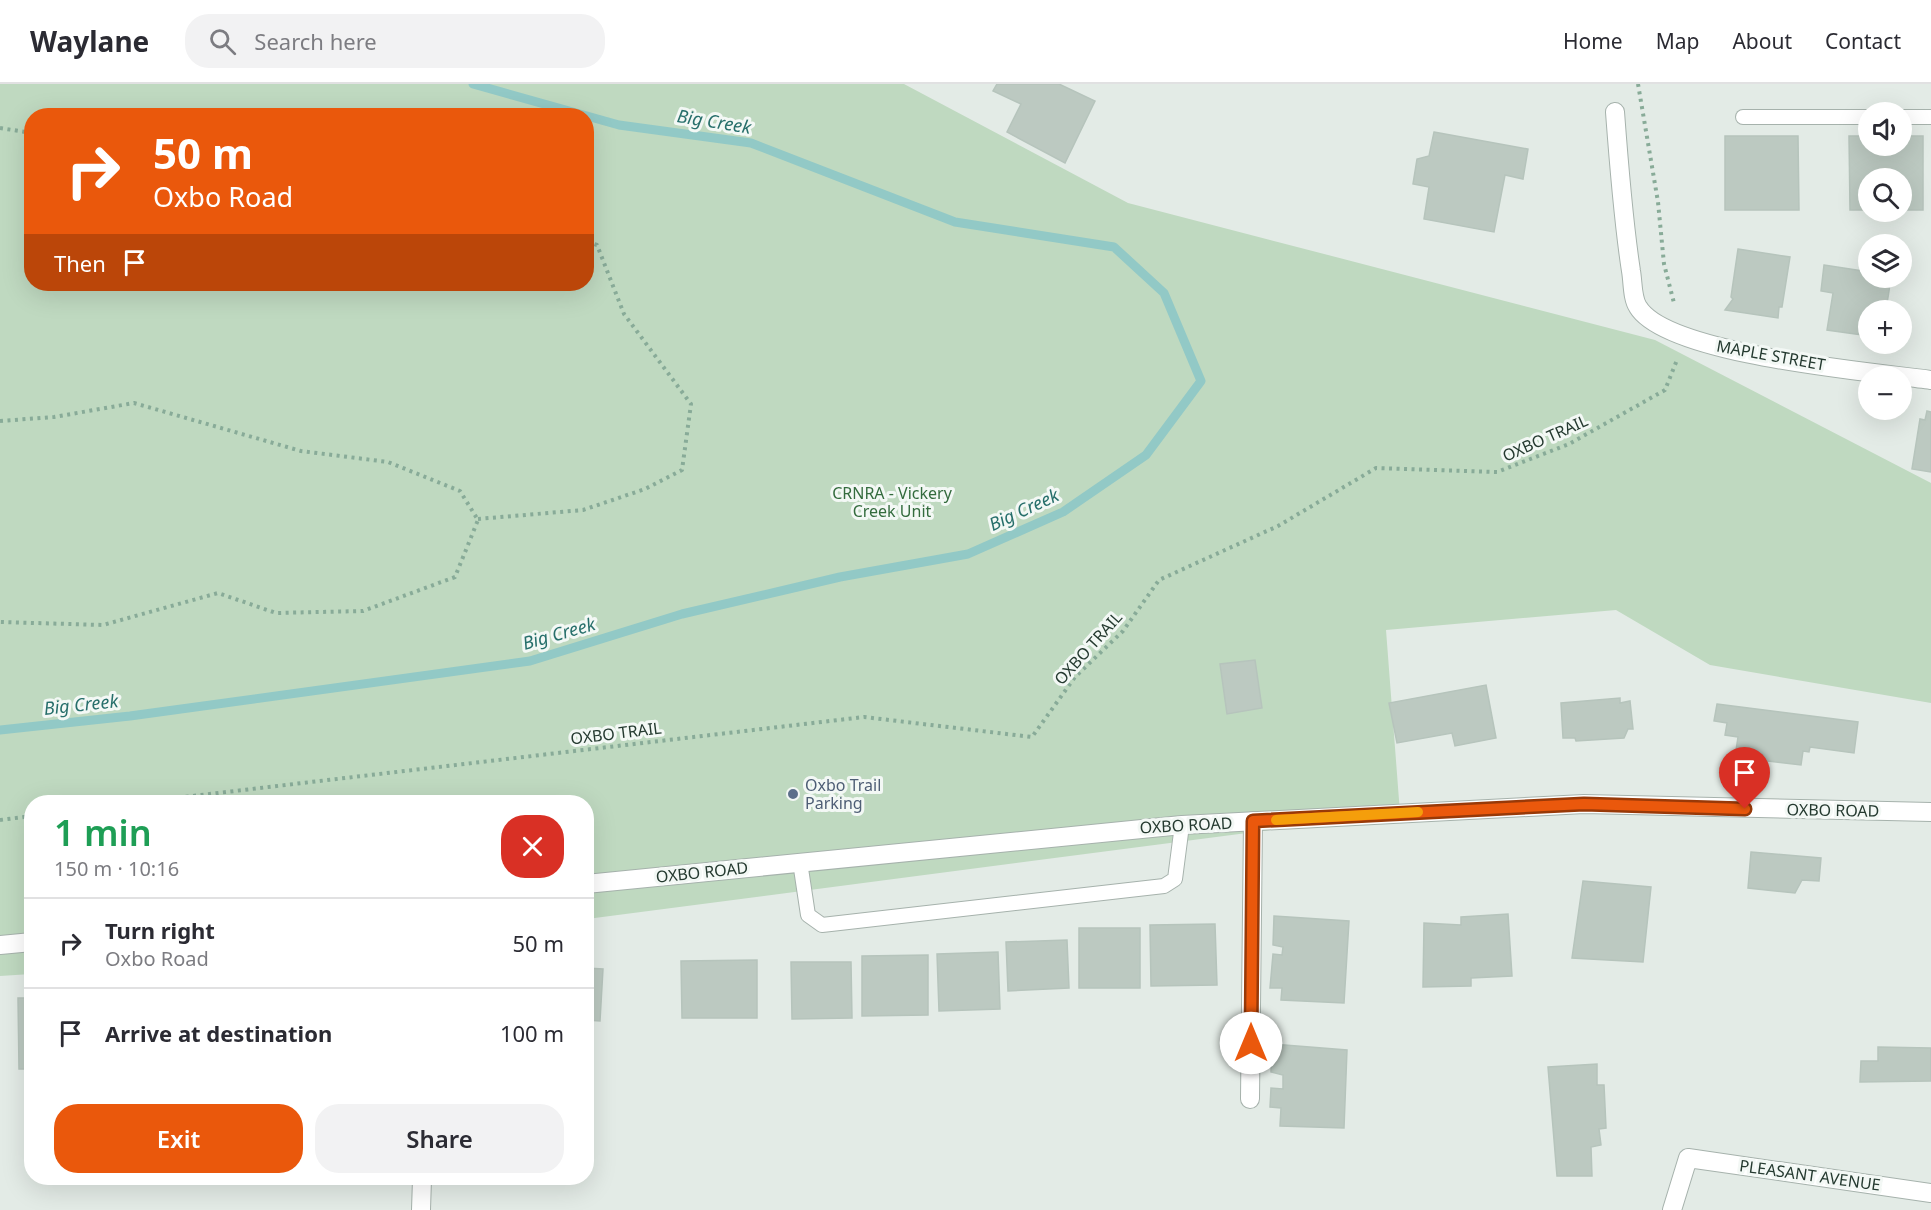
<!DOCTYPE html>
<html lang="en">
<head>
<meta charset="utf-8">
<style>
	body { margin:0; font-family:"Noto Sans",sans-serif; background:#f2f2f3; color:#2b2b33; height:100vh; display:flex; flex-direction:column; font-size:22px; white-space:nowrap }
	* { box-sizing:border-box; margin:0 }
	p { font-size:20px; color:#7c7c81 }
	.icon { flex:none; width:33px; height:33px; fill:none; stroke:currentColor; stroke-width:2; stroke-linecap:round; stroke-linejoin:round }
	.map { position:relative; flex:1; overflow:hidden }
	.panel { position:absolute; left:24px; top:711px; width:570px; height:390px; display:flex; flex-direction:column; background:#fff; border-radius:24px; box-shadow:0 6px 24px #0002 }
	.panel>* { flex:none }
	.top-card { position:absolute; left:24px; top:24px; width:570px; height:183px; border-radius:24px; box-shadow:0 6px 24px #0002; background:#ea580c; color:#fff; overflow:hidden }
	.fabs { position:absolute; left:1858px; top:18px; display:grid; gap:12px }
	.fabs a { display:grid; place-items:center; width:54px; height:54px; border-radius:50%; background:#fff; box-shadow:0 6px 24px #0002; font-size:30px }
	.pin { position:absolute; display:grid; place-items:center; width:51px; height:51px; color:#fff; margin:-62px -26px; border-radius:50% 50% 50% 0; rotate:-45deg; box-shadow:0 0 6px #0007 }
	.pin .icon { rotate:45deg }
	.me { position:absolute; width:66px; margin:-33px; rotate:0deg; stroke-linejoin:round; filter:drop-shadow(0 0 4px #0008) }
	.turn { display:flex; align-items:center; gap:21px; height:126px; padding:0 30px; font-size:27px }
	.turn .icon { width:78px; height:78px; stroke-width:2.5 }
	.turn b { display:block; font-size:42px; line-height:51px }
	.then { display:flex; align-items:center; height:57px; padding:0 30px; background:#0003; gap:12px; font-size:22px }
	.round { display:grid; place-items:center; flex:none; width:63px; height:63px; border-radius:24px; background:#f2f2f3 }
	.head { display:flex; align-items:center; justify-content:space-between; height:102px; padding:0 30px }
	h1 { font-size:36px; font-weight:600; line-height:45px; color:#1e9e55 }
	.button { display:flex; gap:12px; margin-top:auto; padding:12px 30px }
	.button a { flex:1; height:69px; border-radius:24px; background:#ea580c; color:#fff; font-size:24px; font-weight:600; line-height:69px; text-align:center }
	.button a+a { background:#f2f2f3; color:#2b2b33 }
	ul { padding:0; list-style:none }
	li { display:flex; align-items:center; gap:18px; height:90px; padding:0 30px; border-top:2px solid #e1e1e2 }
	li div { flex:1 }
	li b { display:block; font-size:22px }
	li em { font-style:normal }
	header { display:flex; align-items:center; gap:36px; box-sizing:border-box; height:84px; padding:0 30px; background:#fff; border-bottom:2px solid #e1e1e2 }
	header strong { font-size:28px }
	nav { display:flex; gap:33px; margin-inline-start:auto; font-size:21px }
	.search { width:420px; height:54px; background:#f2f2f3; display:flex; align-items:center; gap:15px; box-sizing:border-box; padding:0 21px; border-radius:24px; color:#7c7c81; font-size:22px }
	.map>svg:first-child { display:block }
</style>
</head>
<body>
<header>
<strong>Waylane</strong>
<div class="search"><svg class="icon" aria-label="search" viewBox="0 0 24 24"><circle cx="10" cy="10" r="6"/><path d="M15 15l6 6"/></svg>Search here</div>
<nav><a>Home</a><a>Map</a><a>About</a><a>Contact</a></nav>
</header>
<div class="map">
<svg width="1931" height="1126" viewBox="0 0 1931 1126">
	<rect width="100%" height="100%" fill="#e3ebe6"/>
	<path fill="#bfd9c0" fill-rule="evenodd" d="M0 0H904L1128 119 1655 256 1931 399V619L1710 581 1616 526 1386 546 1400 729 587 835 586 718H32L31 890 0 892ZM32 32H586V200H32Z"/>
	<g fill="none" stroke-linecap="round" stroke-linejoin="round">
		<path stroke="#92c9c6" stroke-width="9" d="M0 646 130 632 530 577 682 530 840 493 968 470 1063 428 1146 371 1201 297 1164 209 1114 163 955 138 751 59 619 41 473 0"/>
	</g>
	<g fill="#bcc9c1" stroke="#b6c4bc" stroke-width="1.5">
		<path d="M997 0H1059L1095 17 1065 79 1007 48 1021 20 993 7Z"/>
		<path d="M1434 48 1528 65 1523 95 1505 91 1494 148 1424 135 1429 103 1413 100 1417 75 1429 72Z"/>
		<path d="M1725 52H1798L1799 126H1725Z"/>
		<path d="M1849 52H1869V62H1902V52H1923V126H1902V94H1869V126H1850Z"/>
		<path d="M1738 165 1790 173 1782 223H1779L1778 234 1725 226 1733 215 1731 213Z"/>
		<path d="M1824 181 1869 188V194H1891L1886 226H1869V252L1827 246 1833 209 1821 207Z"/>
		<path d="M1927 327 1931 328V388L1912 385 1920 335 1925 336Z"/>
		<path d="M1255 576 1262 624 1227 630 1220 580Z"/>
		<path d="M1486 601 1496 654 1455 662 1452 649 1397 659 1389 619Z"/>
		<path d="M1620 614V619L1630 617 1633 645H1628L1624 654 1576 657 1575 654H1563L1561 619Z"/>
		<path d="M1717 620 1858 638 1854 669 1810 663 1809 668 1803 667 1801 681 1735 673 1738 653 1725 651 1727 639 1714 637Z"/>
		<path d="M1751 768 1821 774 1819 797 1802 796 1795 809 1748 804Z"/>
		<path d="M1583 797 1651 803 1643 878 1572 874Z"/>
		<path d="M1508 830 1512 892 1471 894V902L1423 903 1424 839 1461 841V833Z"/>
		<path d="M1274 832 1349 837 1344 919 1281 916 1282 904H1270L1273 870 1282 871 1283 863 1273 861Z"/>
		<path d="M1215 840 1217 901 1151 902 1150 841Z"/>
		<rect x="1079" y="844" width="61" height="60"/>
		<path d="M1067 856 1069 904 1008 907 1006 858Z"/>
		<path d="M998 868 1000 925 939 927 937 870Z"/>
		<path d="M928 871V931L862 932V872Z"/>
		<path d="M757 876V934H682L681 877Z"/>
		<path d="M791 878H851L852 934 792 935Z"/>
		<path d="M586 884 603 885 600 937 586 936Z"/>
		<path d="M18 914H32V985H19Z"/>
		<path d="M1272 960 1347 966 1344 1044 1280 1042 1281 1024 1270 1023 1271 1004 1283 1005V991L1271 988Z"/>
		<path d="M1878 963 1931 964V997L1860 998 1861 977H1878Z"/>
		<path d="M1597 980V1001H1604L1606 1044 1599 1045 1601 1061 1591 1063 1592 1092H1557L1548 983Z"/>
	</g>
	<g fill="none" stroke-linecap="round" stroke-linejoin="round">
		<g stroke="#a6b2ac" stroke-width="16">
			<g id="service">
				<path d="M1743 33H1869"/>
				<path d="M1902 33H1931"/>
				<path d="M800 778 808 831 822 841 1164 802 1175 795 1182 741"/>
			</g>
		</g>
		<g stroke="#a6b2ac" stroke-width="20">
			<g id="minor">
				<path d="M1615 28C1619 82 1623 135 1631 187 1633 198 1632 214 1638 223 1667 271 1873 288 1931 296"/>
				<path d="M586 800 1182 741 1584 720 1931 728"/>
				<path d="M0 861 32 858"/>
				<path d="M1250 1015 1253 737"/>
				<path d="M421 1126 422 1095"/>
				<path d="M1672 1126 1688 1074 1931 1109"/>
			</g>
		</g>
		<g stroke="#88ab98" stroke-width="4" stroke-dasharray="3 4.5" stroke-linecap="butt">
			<path d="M1638 0 1658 118 1664 180 1674 219"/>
			<path d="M0 44 32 49"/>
			<path d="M0 337 54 333 134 319 301 367 388 378 460 407 478 436 455 493 363 527 276 529 218 509 103 541 0 538"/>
			<path d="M478 435 583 426 645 405 682 386 691 320 624 230 597 161 586 157"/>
			<path d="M141 718 864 633 1032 653 1075 593 1123 547 1159 496 1278 442 1376 384 1497 388 1569 360 1665 306 1677 276"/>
			<path d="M0 736 32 732"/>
		</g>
		<use href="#service" stroke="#fff" stroke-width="14"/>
		<use href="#minor" stroke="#fff" stroke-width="18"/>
	</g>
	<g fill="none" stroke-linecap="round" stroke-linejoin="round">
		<g stroke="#983908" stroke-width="15">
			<path id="route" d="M1251 959 1253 737 1584 720 1745 725"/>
		</g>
		<use href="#route" stroke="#ea580c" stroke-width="10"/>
		<path stroke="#f59e0b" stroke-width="10" d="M1276 736 1418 728"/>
	</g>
	<circle fill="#5c6f8a" stroke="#f3f8f5" stroke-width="2" cx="793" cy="710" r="6"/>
	<g text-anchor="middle" stroke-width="6" stroke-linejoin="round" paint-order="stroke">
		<g font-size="16" fill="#253a30" stroke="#f3f8f5">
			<text transform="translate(1771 271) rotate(10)" y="6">MAPLE STREET</text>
			<text transform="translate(1545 354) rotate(-24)" y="6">OXBO TRAIL</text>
			<text transform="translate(1088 564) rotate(-48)" y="6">OXBO TRAIL</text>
			<text transform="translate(616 649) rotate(-7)" y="6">OXBO TRAIL</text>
			<text transform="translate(1833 726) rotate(1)" y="6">OXBO ROAD</text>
			<text transform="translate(1186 741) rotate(-3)" y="6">OXBO ROAD</text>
			<text transform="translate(702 788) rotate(-6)" y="6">OXBO ROAD</text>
			<text transform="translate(1810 1091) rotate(8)" y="6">PLEASANT AVENUE</text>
		</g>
		<g font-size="16" fill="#346c3e" stroke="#f3f8f5">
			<text x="892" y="415">CRNRA - Vickery<tspan x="892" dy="18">Creek Unit</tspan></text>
		</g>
		<g font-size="16" fill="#4e5e75" stroke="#f3f8f5" text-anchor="start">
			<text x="805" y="707">Oxbo Trail<tspan x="805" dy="18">Parking</tspan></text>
		</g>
		<g font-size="18" font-style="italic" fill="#276f6b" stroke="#f3f8f5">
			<text transform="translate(714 38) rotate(9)" y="6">Big Creek</text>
			<text transform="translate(1024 426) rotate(-25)" y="6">Big Creek</text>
			<text transform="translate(559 550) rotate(-16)" y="6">Big Creek</text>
			<text transform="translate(81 621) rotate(-6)" y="6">Big Creek</text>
		</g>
	</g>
</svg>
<div class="fabs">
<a><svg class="icon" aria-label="sound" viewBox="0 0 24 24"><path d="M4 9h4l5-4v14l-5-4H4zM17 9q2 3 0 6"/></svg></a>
<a><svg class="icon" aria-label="search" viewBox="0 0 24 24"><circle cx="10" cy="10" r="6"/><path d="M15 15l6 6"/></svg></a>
<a><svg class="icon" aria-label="layers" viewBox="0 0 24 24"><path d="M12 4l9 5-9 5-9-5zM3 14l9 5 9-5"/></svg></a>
<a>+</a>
<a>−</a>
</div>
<div class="pin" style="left:1745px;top:725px;background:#d93025"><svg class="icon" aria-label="arrive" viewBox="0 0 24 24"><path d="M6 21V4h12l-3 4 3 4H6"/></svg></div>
<svg class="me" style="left:1251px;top:959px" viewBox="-20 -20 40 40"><circle r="19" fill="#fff"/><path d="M0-13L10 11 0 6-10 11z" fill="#ea580c"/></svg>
<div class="top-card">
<div class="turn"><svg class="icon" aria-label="right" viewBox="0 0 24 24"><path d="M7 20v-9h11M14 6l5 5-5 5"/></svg><div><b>50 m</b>Oxbo Road</div></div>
<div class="then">Then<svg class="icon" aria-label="arrive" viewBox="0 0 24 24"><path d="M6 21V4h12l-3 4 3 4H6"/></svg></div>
</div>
<section class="panel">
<div class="head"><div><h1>1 min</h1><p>150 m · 10:16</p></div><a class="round" style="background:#d93025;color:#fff"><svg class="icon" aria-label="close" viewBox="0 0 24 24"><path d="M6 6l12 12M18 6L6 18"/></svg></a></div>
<ul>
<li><svg class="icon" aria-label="right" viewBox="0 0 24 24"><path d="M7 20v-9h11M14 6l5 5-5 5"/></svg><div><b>Turn right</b><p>Oxbo Road</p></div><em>50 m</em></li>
<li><svg class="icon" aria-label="arrive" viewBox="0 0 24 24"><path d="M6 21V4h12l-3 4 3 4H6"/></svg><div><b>Arrive at destination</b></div><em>100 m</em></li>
</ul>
<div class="button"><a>Exit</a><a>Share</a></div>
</section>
</div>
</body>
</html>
